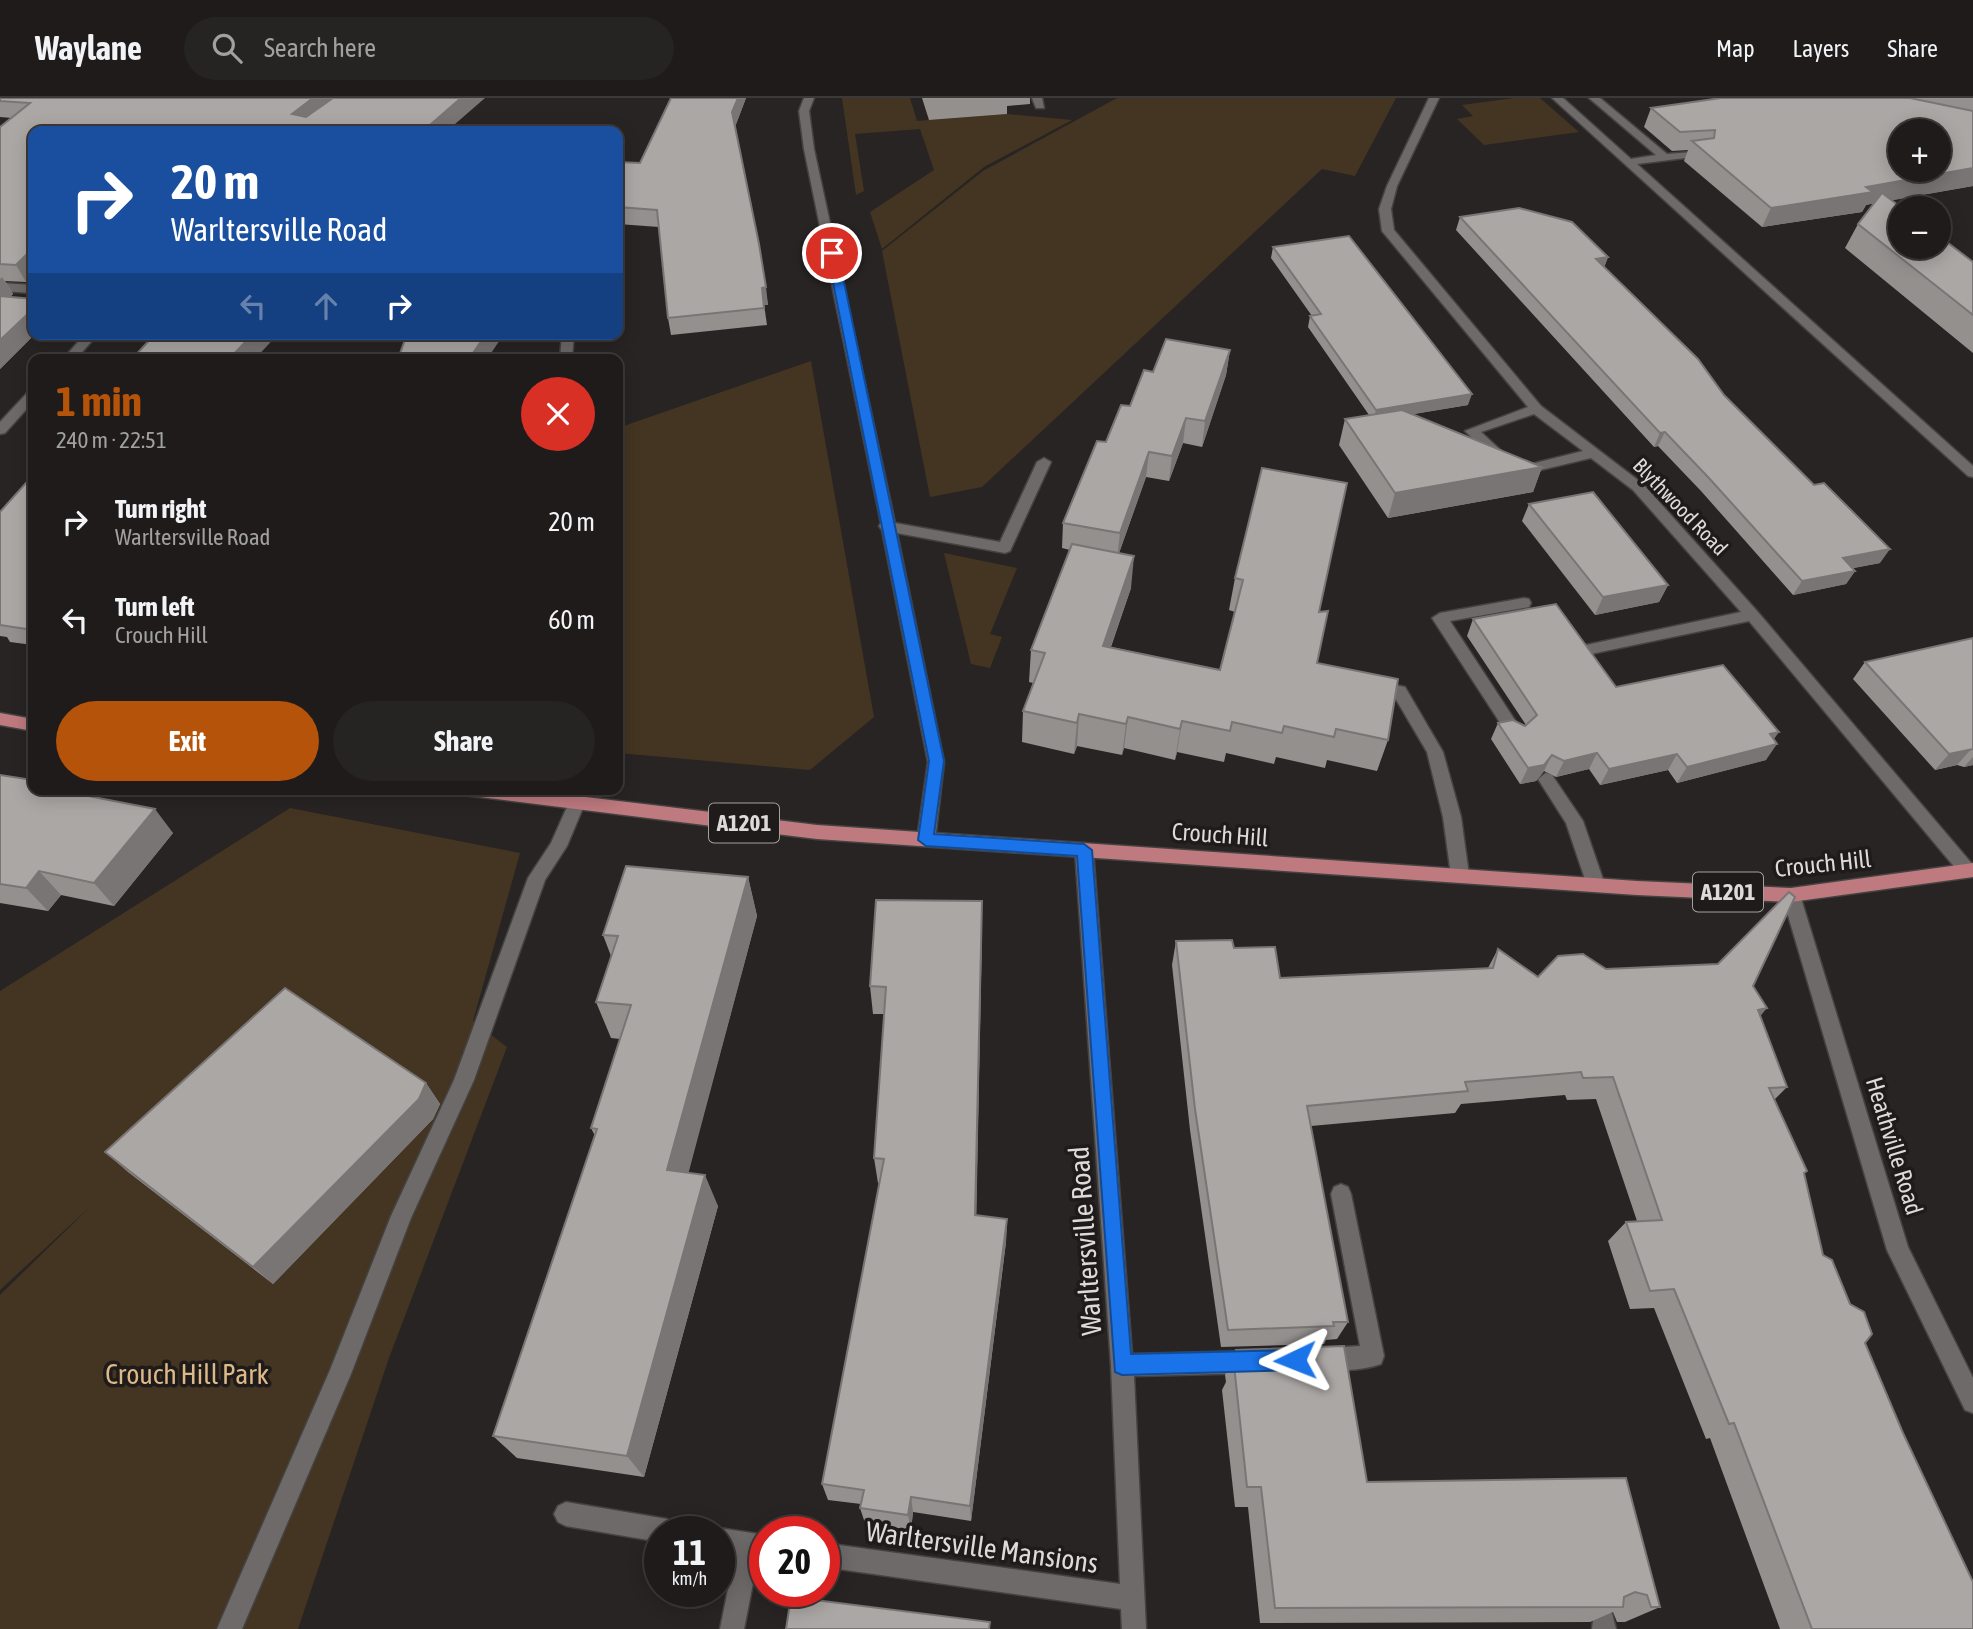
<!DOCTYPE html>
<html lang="en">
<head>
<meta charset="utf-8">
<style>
	body { margin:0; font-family:"Asap Condensed",sans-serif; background:#262423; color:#f1f3f6; height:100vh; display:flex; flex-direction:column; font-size:26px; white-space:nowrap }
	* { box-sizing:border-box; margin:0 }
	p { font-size:23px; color:#a1a1a2 }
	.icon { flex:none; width:38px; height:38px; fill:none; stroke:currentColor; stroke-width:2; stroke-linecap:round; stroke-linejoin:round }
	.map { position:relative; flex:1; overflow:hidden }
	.side { position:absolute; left:28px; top:256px; width:595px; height:441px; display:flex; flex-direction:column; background:#1e1b1a; border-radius:14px; box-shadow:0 4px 18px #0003,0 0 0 2px #3c3939 }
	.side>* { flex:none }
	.guide { position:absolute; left:28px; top:28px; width:595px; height:214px; border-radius:14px; box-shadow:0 4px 18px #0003,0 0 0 2px #3c3939; background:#1a4fa0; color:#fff; overflow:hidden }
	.buttons { position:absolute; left:1888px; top:21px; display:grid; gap:14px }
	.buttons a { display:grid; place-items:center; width:63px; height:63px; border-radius:50%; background:#1e1b1a; box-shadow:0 4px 18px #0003,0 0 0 2px #3c3939; font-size:35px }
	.speed { position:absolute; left:644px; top:1418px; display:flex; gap:14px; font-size:35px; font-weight:700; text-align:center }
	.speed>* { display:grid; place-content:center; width:91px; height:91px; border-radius:50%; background:#1e1b1a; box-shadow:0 4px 18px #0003,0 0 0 2px #3c3939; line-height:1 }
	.speed small { font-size:18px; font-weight:400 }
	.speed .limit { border:10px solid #d22; background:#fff; color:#111 }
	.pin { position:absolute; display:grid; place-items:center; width:60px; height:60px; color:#fff; margin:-30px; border:4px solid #fff; border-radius:50%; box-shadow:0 2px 7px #0007 }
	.me { position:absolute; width:77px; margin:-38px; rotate:268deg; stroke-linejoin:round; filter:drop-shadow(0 0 5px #0008) }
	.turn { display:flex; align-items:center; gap:24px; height:147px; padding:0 28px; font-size:32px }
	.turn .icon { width:91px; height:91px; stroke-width:2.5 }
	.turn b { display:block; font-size:49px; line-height:60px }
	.lanes { display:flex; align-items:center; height:66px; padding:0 28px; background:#0003; justify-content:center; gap:35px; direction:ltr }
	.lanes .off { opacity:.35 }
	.round { display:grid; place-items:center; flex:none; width:74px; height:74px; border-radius:37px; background:#262423 }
	.head { display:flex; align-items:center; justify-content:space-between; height:119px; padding:0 28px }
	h1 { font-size:42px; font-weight:700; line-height:52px; color:#b45309 }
	.primary-button { display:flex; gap:14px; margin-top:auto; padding:14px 28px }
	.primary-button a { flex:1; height:80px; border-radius:42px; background:#b45309; color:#fff; font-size:28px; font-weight:700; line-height:80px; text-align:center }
	.primary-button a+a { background:#262423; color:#f1f3f6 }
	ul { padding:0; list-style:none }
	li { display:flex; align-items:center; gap:21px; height:98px; padding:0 28px }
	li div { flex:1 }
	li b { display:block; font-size:26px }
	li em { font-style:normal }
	header { display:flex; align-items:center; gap:42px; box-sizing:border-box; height:98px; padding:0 35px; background:#1e1b1a; border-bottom:2px solid #3c3939 }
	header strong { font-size:33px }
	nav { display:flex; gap:38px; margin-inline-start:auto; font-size:24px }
	.search { width:490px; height:63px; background:#262423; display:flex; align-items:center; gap:18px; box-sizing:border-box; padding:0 24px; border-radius:38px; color:#a1a1a2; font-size:26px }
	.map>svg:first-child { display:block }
</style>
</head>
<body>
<header>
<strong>Waylane</strong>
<div class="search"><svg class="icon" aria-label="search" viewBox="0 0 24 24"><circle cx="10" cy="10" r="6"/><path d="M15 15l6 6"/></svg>Search here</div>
<nav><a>Map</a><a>Layers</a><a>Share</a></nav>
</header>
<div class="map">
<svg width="1973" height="1531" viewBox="0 0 1973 1531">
	<rect width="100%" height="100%" fill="#282423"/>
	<g fill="#443522">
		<path d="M842 0H910L917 23 1007 16 1072 22 984 69 882 151 870 114 934 72 920 31 855 36 864 93 856 97Z"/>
		<path d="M1117 0H1396L1355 78 1322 71 982 389 930 399 882 153 983 73Z"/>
		<path d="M1514 0H1540L1579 34 1484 47 1457 21 1473 18 1462 7Z"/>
		<path d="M811 263 874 619 810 672 618 655V330Z"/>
		<path d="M944 455 1017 470 990 536 1002 539 990 570 971 566Z"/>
		<path d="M290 710 520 755 473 923 507 949 389 1260 298 1531H0V1197L92 1107 0 1192V893Z"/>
	</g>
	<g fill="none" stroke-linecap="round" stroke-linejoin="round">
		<g stroke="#454342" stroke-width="3">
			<g id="minor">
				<path d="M804 0H814L809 13 814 51 895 425 1000 444 1037 364 1044 360 1051 364 1010 453 1005 455 897 435 944 664 935 742 932 747H920L917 742 928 664 882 432 879 428 881 425 804 51 799 13Z"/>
				<path d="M1032 0H1042L1044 10H1036Z"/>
				<path d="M1429 0H1439L1397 88 1391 111 1394 132 1541 308 1643 386 1757 513 1973 767V778H1962L1749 523 1586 557 1581 556 1578 552 1586 547 1741 514 1633 392 1591 360 1516 378 1511 377 1465 333 1528 309 1382 133 1379 111 1387 88ZM1534 316 1583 353 1519 369 1481 334Z"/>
				<path d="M1552 0H1563L1631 61 1656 57 1589 0H1600L1667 56 1705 53V57L1701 58 1637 66 1973 368V379L1968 378Z"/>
				<path d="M0 185 33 187V195L0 193Z"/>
				<path d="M85 236H98L76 261H63Z"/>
				<path d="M562 236H574L572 261H560Z"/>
				<path d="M33 293V304L5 335 0 336V324L28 294Z"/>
				<path d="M1524 500 1529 501 1531 505 1529 509 1450 523 1524 636 1516 642 1510 640 1432 520 1440 515Z"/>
				<path d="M1375 583 1405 589 1443 654 1461 719 1469 777 1466 782H1454L1451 777 1443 719 1427 654 1394 598 1369 593 1367 589 1369 585Z"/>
				<path d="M1546 675 1552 677 1583 723 1605 787 1602 792H1590L1587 787 1566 725 1538 681Z"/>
				<path d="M577 698 585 705 567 748 545 782 474 982 411 1120 351 1276 242 1531H217L330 1272 391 1118 454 982 528 780 551 745 571 700Z"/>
				<path d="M1084 745 1090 747 1093 752 1132 1256 1255 1253 1263 1256 1266 1264 1263 1272 1255 1275 1134 1278 1146 1531H1122L1121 1511 824 1469V1445L1120 1486 1111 1267 1075 752 1078 747Z"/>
				<path d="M1791 790 1797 792 1800 797 1908 1149 1973 1280V1315L1965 1312 1887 1152 1782 797 1785 792Z"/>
				<path d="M1341 1086 1348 1089 1351 1096 1384 1258 1381 1266C1365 1272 1333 1275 1317 1269L1314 1261 1317 1253 1325 1250 1360 1248 1331 1096 1334 1089Z"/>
				<path d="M566 1404 667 1421 675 1425 679 1433H660V1444L566 1428 558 1424 554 1416 558 1408Z"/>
				<path d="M719 1430 765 1437V1461L758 1460 744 1531H720L735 1456 719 1454V1433H711Z"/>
				<path d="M1603 1512 1612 1515 1616 1531H1592L1594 1515Z"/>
			</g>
		</g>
		<g stroke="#454342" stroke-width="3">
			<g id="major">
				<path d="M0 615 33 621V633L0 627Z"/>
				<path d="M456 691H519L817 727 1637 783 1791 790 1973 765V779L1791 804 1637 797 817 741 464 697Z"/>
			</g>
		</g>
		<use href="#minor" fill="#6e6a69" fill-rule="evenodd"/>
		<use href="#major" fill="#be7a7f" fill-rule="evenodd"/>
	</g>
	<g fill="#93908e">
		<path d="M0 0H485L33 33V177L26 184 5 183 13 196 10 199 33 236H35L0 271V29L12 20 0 19Z"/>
		<path d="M746 0 735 29 768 207H764L767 227 671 237 668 220 659 129 618 126V64L640 65Z"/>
		<path d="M922 0H1030V6L1007 8V16L929 22Z"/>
		<path d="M1721 0H1973V88L1892 102 1973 164V255L1845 150 1858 126 1874 105 1866 107 1862 114 1762 129 1684 63 1688 52 1672 53 1644 29 1651 10Z"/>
		<path d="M1460 119 1608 159 1604 169 1880 465 1853 470 1855 473 1846 486 1793 497 1701 393 1658 348 1654 349 1456 132Z"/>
		<path d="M1273 149 1468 307 1413 316 1542 369 1533 394 1388 420 1339 347 1345 321 1369 317 1308 229 1310 218H1312L1271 160Z"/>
		<path d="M1230 252 1226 277 1202 349 1183 345 1169 383 1146 379 1119 455 1131 490 1111 549 1220 572 1235 514 1229 512 1235 480 1262 370 1319 514 1317 565 1388 642 1377 673 1327 662 1325 670 1276 659 1274 666 1226 655 1224 664 1177 654 1175 662 1124 650 1122 657 1077 648 1074 656 1022 644 1023 613 1033 585 1029 584 1031 552 1070 452 1062 450 1063 425 1130 308 1153 274Z"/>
		<path d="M33 377V547L10 544 7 539 0 538V414Z"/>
		<path d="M1529 406 1668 487 1659 504 1595 517 1522 423Z"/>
		<path d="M1473 521 1616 589 1774 641 1766 662 1677 685 1668 672 1600 687 1589 671 1556 679 1544 673 1536 683 1520 686 1491 641 1498 625 1526 627 1467 538Z"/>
		<path d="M1973 540V667L1964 669 1957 667 1935 672 1853 581 1865 564Z"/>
		<path d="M0 677 88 698 173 735 114 808 61 797 48 813 0 805Z"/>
		<path d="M748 779 757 818 688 1074 718 1108 644 1379 517 1360 493 1338 595 1038 591 1030 620 941 611 940 596 904 611 858 603 837Z"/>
		<path d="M982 832 976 1117 1007 1121 1006 1144 971 1423 913 1414 911 1432 865 1425 860 1410 861 1406 828 1402 822 1386 879 1085H878L874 1060 884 916H873L870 888Z"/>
		<path d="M1176 843 1234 850 1280 880 1488 870 1498 851 1538 879 1606 871 1753 888 1760 918 1787 989 1774 1002 1804 1075 1823 1157 1865 1245 1973 1531H1780L1710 1340 1706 1341 1654 1210 1630 1211 1608 1143 1626 1124 1637 1123 1596 1001 1567 1002 1565 997 1461 1006 1455 1015 1311 1028 1348 1224 1337 1241 1326 1242 1324 1246 1221 1249 1190 1032 1172 867Z"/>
		<path d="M426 985 440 1006 433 1021 273 1186 128 1074 105 1054Z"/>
		<path d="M1236 1252 1367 1384 1626 1380 1660 1509 1625 1524H1617L1613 1514 1590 1524 1260 1525 1248 1409H1235L1222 1292 1226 1284 1225 1277Z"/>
	</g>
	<g fill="#787574">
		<path d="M313 0H341L298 33 292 16Z"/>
		<path d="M461 0H485L447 33H423Z"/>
		<path d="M738 0H746L734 31 732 14Z"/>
		<path d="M1973 70V88L1866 107 1862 114 1762 129 1771 110 1866 89Z"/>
		<path d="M33 150V177L26 184 16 167Z"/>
		<path d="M1608 159 1603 173 1596 161Z"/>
		<path d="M2 179 13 196 0 209V181Z"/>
		<path d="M766 189 768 207H764L767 227 762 190Z"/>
		<path d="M33 211V236H35L0 271V242Z"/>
		<path d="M253 236H278L255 261H229Z"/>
		<path d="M486 236H504L487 261H469Z"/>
		<path d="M1230 252 1226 277 1202 349 1205 323Z"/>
		<path d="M1472 296 1468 307 1373 323 1376 312Z"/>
		<path d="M1186 320 1183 345 1169 383 1172 358Z"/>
		<path d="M1665 334 1658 348 1654 349 1660 335Z"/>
		<path d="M1149 354 1146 379 1117 461 1120 435Z"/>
		<path d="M1542 369 1533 394 1388 420 1395 395Z"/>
		<path d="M1890 451 1880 465 1834 474 1843 460Z"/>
		<path d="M1134 458 1131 490 1100 579 1103 548Z"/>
		<path d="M1855 473 1846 486 1793 497 1802 483Z"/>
		<path d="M1668 487 1659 504 1595 517 1603 499Z"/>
		<path d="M1079 616 1077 648 1074 656 1077 625Z"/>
		<path d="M1128 619 1124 650 1122 657 1126 626Z"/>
		<path d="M1182 623 1177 654 1175 662 1180 631Z"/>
		<path d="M1779 634 1769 648 1777 646 1766 662 1677 685 1687 669 1770 636Z"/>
		<path d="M1972 650 1957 667 1935 672 1949 656Z"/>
		<path d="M1597 655 1589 671 1556 679 1564 663Z"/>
		<path d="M1677 656 1668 672 1600 687 1609 671Z"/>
		<path d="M1552 657 1544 673 1536 683 1520 686 1528 670Z"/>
		<path d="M1973 659V667L1964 669Z"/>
		<path d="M80 691H82L100 714 78 696Z"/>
		<path d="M155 711 173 735 114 808 94 785Z"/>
		<path d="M39 773 61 797 48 813 26 790Z"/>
		<path d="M748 779 757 818 681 1103 667 1072Z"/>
		<path d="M982 803V832L976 1140 975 1117Z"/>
		<path d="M1767 910 1747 934 1758 912Z"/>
		<path d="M426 985 440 1006 433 1021 273 1186 253 1169Z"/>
		<path d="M705 1077 718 1108 644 1379 627 1358Z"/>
		<path d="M1007 1121 1006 1144 971 1423 970 1408Z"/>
		<path d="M911 1399 913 1414 911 1432 908 1417Z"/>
	</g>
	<g fill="#aba7a5" stroke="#787574" stroke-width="2" fill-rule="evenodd">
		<path d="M0 0H313L292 16 306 19 333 0H461L423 33H33V150L16 167 0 166V29L30 5 0 3Z"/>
		<path d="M671 0H738L732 14 759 146 766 189 762 190 764 210 668 220 657 112 618 109V64L640 65Z"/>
		<path d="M1721 0H1910L1973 13V70L1866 89 1873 94 1771 110 1692 43 1714 40 1715 32 1680 34 1651 10ZM1900 33H1939V72H1900Z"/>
		<path d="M1882 95 1902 110H1900V149H1939V138L1973 164V217L1858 126Z"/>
		<path d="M1519 110 1572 124 1608 159 1596 161 1698 261 1724 297 1814 387 1824 385 1890 451 1843 460 1855 473 1802 483 1708 379 1665 334 1660 335 1460 119Z"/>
		<path d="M1349 138 1472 296 1376 312 1310 218 1321 216 1273 149Z"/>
		<path d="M0 198 33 201V211L0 242Z"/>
		<path d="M155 236H253L229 261H132Z"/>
		<path d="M407 236H486L469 261H398Z"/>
		<path d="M1166 241 1230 252 1205 323 1186 320 1172 358 1149 354 1120 435 1063 425 1097 343 1106 344 1121 307 1130 308 1144 272 1153 274Z"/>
		<path d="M1402 312 1542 369 1395 395 1345 321Z"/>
		<path d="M1262 370 1347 385 1319 514 1328 513 1317 565 1398 581 1388 642 1336 631 1334 639 1284 628 1282 635 1232 624 1230 633 1182 623 1180 631 1128 619 1126 626 1079 616 1077 625 1023 613 1045 555 1031 552 1072 446 1134 458 1103 548 1220 572 1243 482 1235 480Z"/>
		<path d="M33 377V532L0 527V414Z"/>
		<path d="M1593 394 1668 487 1603 499 1529 406Z"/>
		<path d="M1556 506 1616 589 1723 567 1779 634 1770 636 1777 646 1687 669 1677 656 1609 671 1597 655 1564 663 1552 657 1544 667 1528 670 1498 625 1513 622 1525 628 1537 617 1473 521Z"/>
		<path d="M1973 540V651L1949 656 1865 564Z"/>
		<path d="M0 677 33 682V691H80L78 696 155 711 94 785 39 773 26 790 0 786Z"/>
		<path d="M626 768 748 779 667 1072 705 1077 627 1358 493 1338 597 1031 591 1030 631 907 596 904 618 838 603 837Z"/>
		<path d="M1789 794 1795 799 1753 888 1767 910 1758 912 1787 989 1769 990 1807 1073 1804 1075 1823 1157 1832 1162 1850 1206 1864 1214 1872 1236 1865 1245 1903 1335 1973 1484V1531H1812L1734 1325 1729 1326 1674 1191 1650 1193 1626 1124 1662 1122 1613 979 1583 980 1581 974 1465 984 1468 993 1307 1008 1348 1224H1333L1334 1228 1228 1232 1195 1011 1176 843 1232 842 1234 850 1275 849 1280 880 1493 870 1498 851 1538 879 1558 858 1583 856 1606 871 1718 866Z"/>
		<path d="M876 802 982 803 975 1117 1007 1121 970 1408 911 1399 908 1417 860 1410 864 1392 822 1386 884 1061 874 1060 886 889 870 888Z"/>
		<path d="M285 890 426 985 419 1001 253 1169 105 1054Z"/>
		<path d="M1344 1248 1367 1384 1626 1380 1660 1509H1651L1647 1497 1635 1494 1624 1499 1623 1509 1275 1510 1261 1389H1247L1234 1267H1238L1236 1252Z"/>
		<path d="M791 1499 990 1524 989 1531H786Z"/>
	</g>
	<path fill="#1a73e8" stroke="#114b97" stroke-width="2" d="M832 152 838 155 944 663 934 736 1084 746 1092 752 1131 1256 1295 1252 1302 1255 1305 1262 1302 1269 1295 1272 1122 1277 1115 1274 1077 758 926 748 918 742 929 663 827 155Z"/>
	<g text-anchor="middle" stroke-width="7" stroke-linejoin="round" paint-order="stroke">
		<g font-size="21" fill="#dddbda" stroke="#1e1b1a">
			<text transform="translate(1680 409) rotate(46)" y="7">Blythwood Road</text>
		</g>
		<g fill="#1e1b1a" stroke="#a4a1a0" stroke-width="2">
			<rect x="709" y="705.5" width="70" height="39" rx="5"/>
			<rect x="1693" y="774.5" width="70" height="39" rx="5"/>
		</g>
		<g font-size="23" font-weight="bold" fill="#dddbda">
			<text x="744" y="733">A1201</text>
			<text x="1728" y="802">A1201</text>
		</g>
		<g font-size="24" fill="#dddbda" stroke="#1e1b1a">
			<text transform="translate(1220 737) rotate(4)" y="8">Crouch Hill</text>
			<text transform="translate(1823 766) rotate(-6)" y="8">Crouch Hill</text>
			<text transform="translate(1894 1048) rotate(73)" y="8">Heathville Road</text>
		</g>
		<g font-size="28" fill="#dddbda" stroke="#1e1b1a">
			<text transform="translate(1085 1143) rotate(-94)" y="10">Warltersville Road</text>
			<text transform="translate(982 1449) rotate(8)" y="10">Warltersville Mansions</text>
		</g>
		<g font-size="28" fill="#ddb988" stroke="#1e1b1a">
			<text x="187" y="1286">Crouch Hill Park</text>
		</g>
	</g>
</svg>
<div class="buttons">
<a>+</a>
<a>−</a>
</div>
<div class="speed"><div>11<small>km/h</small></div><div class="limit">20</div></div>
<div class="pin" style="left:832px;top:155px;background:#d93025"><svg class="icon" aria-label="arrive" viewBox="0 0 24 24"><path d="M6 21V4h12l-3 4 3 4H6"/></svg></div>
<svg class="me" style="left:1295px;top:1262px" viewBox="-20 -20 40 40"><path d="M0-17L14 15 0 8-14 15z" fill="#1a73e8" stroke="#fff" stroke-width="4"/></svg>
<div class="guide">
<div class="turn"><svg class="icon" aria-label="right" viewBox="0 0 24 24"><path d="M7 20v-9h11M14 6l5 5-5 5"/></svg><div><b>20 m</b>Warltersville Road</div></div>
<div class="lanes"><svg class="icon off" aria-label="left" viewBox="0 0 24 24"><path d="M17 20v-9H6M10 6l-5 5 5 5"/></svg><svg class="icon off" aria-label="ahead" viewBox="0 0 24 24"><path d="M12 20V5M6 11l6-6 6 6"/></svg><svg class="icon" aria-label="right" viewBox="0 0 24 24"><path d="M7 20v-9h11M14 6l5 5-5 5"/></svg></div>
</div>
<section class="side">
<div class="head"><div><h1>1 min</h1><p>240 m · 22:51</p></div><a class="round" style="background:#d93025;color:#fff"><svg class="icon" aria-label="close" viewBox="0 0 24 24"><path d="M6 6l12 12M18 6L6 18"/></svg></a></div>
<ul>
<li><svg class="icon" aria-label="right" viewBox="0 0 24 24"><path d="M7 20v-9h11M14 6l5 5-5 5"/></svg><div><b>Turn right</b><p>Warltersville Road</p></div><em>20 m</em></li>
<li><svg class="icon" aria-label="left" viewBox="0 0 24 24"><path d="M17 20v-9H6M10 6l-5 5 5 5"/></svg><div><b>Turn left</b><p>Crouch Hill</p></div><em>60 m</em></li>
</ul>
<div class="primary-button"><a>Exit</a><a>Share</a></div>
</section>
</div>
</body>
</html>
